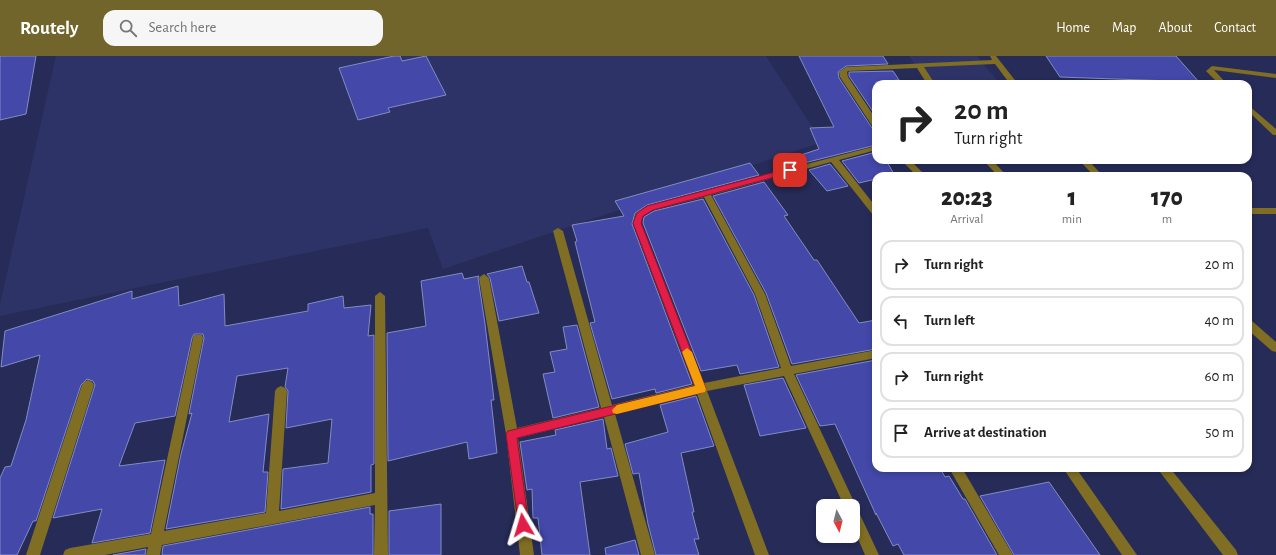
<!DOCTYPE html>
<html lang="en">
<head>
<meta charset="utf-8">
<style>
	body { margin:0; font-family:"Alegreya Sans",sans-serif; background:#f6f6f6; color:#222; height:100vh; display:flex; flex-direction:column; font-size:15px; white-space:nowrap }
	* { box-sizing:border-box; margin:0 }
	p { font-size:13px; color:#767676 }
	.icon { flex:none; width:22px; height:22px; fill:none; stroke:currentColor; stroke-width:2; stroke-linecap:round; stroke-linejoin:round }
	.map { position:relative; flex:1; overflow:hidden }
	.details { position:absolute; left:872px; top:116px; width:380px; height:300px; display:flex; flex-direction:column; background:#fff; border-radius:12px; box-shadow:0 2px 6px #0003 }
	.details>* { flex:none }
	.guide { position:absolute; left:872px; top:24px; width:380px; height:84px; border-radius:12px; box-shadow:0 2px 6px #0003; background:#fff; color:#222; overflow:hidden }
	.needle { width:26px; rotate:173deg }
	.controls { position:absolute; left:816px; top:443px; display:grid; gap:8px }
	.controls a { display:grid; place-items:center; width:44px; height:44px; border-radius:8px; background:#fff; box-shadow:0 2px 6px #0003; font-size:20px }
	.pin { position:absolute; display:grid; place-items:center; width:34px; height:34px; color:#fff; margin:-17px; border-radius:8px; box-shadow:0 2px 6px #0006 }
	.me { position:absolute; width:44px; margin:-22px; rotate:353deg; stroke-linejoin:round; filter:drop-shadow(0 0 3px #0008) }
	.turn { display:flex; align-items:center; gap:14px; height:84px; padding:0 16px; font-size:18px }
	.turn .icon { width:52px; height:52px; stroke-width:2.5 }
	.turn b { display:block; font-size:28px; line-height:34px }
	.eta { display:flex; justify-content:space-evenly; align-items:center; height:68px; text-align:center }
	.eta b { font-size:24px; font-weight:800; line-height:28px }
	ul { padding:0; list-style:none }
	li { display:flex; align-items:center; gap:12px; height:50px; margin:0 8px 6px; padding:0 8px; border:2px solid #e0e0e0; border-radius:12px }
	li div { flex:1 }
	li b { display:block; font-size:15px }
	li em { font-style:normal }
	header { display:flex; align-items:center; gap:24px; box-sizing:border-box; height:56px; padding:0 20px; background:#72652b; color:#fff }
	header strong { font-size:19px }
	nav { display:flex; gap:22px; margin-inline-start:auto; font-size:14px }
	.search { width:280px; height:36px; background:#f6f6f6; display:flex; align-items:center; gap:10px; box-sizing:border-box; padding:0 14px; border-radius:12px; color:#767676; font-size:15px }
	.map>svg:first-child { display:block }
</style>
</head>
<body>
<header>
<strong>Routely</strong>
<div class="search"><svg class="icon" aria-label="search" viewBox="0 0 24 24"><circle cx="10" cy="10" r="6"/><path d="M15 15l6 6"/></svg>Search here</div>
<nav><a>Home</a><a>Map</a><a>About</a><a>Contact</a></nav>
</header>
<div class="map">
<svg width="1276" height="499" viewBox="0 0 1276 499">
	<rect width="100%" height="100%" fill="#262b58"/>
	<g fill="#2e3367">
		<path d="M56 0H766L822 86 443 213 428 172 0 260V248Z"/>
		<path d="M909 0H977L1000 28H928Z"/>
	</g>
	<g fill="#4348a9" stroke="#838cc1">
		<path d="M0 0H36L26 58 0 64Z"/>
		<path d="M394 0H400L402 5 426 0 446 39 388 52 390 56 358 64 339 12Z"/>
		<path d="M799 0H883L888 8 846 10 838 16 839 22 872 72H876V89L804 107 798 100 819 93 810 72 834 71Z"/>
		<path d="M1046 0H1176L1199 26 1060 21Z"/>
		<path d="M893 15 899 24 876 26V60L849 20V16Z"/>
		<path d="M876 96V104H886L895 120H876V123L859 127 842 105Z"/>
		<path d="M750 107 759 119 647 149 635 157 632 168 692 328 656 337 655 333 612 343 590 267 595 266 575 186 577 185 572 169 624 160 615 145Z"/>
		<path d="M830 108 848 130 827 135 809 114Z"/>
		<path d="M764 126 788 159 784 160 814 204H817L859 267 876 264V293L792 308 766 237 713 140Z"/>
		<path d="M703 143 754 239 779 311 740 318 737 309 701 315 643 167 644 161 654 155Z"/>
		<path d="M522 210 527 226H529L539 257 499 265 490 222 487 218Z"/>
		<path d="M462 217 464 223 479 220 478 222 485 268 494 344H491L497 397 469 403 467 386 388 405 387 277 426 270 421 225Z"/>
		<path d="M178 230 179 250 224 238 225 270 308 255V248L343 240 344 252 371 249 368 280 374 279V408L371 409V436L281 453 283 413 328 407 332 363 286 372 288 335 285 331 288 312 237 320 229 366 269 358 263 416H268L265 456 166 473 181 398 192 357 189 358 204 282 203 278H194L192 282 175 360 135 367 119 410 165 404 150 477 92 487 102 453 53 462 95 329 93 325 87 323 81 329 36 465H33L17 499H0V422L5 411 11 410 26 364 40 299 1 311 5 275 132 235V243Z"/>
		<path d="M577 269 599 351 553 362 543 318 555 316 550 296 567 293 563 271Z"/>
		<path d="M876 304V412H940L945 421 949 420 963 443H965L997 499H904L898 488 893 490 876 457V459L835 368 820 370 796 319Z"/>
		<path d="M783 322 806 372 760 380 744 329Z"/>
		<path d="M696 340 714 390 681 397 694 456H692L699 483H694L699 499H656L648 468 639 417 633 418 625 388 668 376 660 349Z"/>
		<path d="M603 363 607 393 611 392 618 420 580 426 590 499H542L538 462H533L532 433 527 434 520 386 556 379 555 374Z"/>
		<path d="M1049 426 1100 499H1014L980 440Z"/>
		<path d="M441 448V499H389V455Z"/>
		<path d="M370 451V458H373V499H162L163 490Z"/>
		<path d="M635 484 639 499H606L605 492Z"/>
		<path d="M146 493 145 499H113Z"/>
	</g>
	<g fill="none" stroke-linecap="round" stroke-linejoin="round">
		<g fill="#7f6e23" fill-rule="evenodd">
			<path d="M990 0H996L1018 28H1010L995 8 924 11 935 28H927L917 12 848 15 847 16 848 21 876 63V71H873L840 21 839 16 846 11 992 4Z"/>
			<path d="M1212 10 1276 18V22L1214 14 1227 28H1219L1206 15Z"/>
			<path d="M1248 49 1276 73V79H1273L1248 55Z"/>
			<path d="M876 90V94L839 104 876 151V160L873 159 831 106 711 139 765 238 791 310 876 294V302L794 318 879 499H865L853 471V450H844L784 320 707 335 769 499H755L697 338 615 358 655 499H641L604 361 518 382 534 499H520L506 378 479 222 481 220 484 218 489 222 517 372 601 352 553 175 558 172 563 175 612 349 694 329 633 167 636 157 647 150ZM704 141 755 238 781 312 704 327 641 167 643 160 653 154Z"/>
			<path d="M901 104H910L926 120H917Z"/>
			<path d="M983 104H992L1007 120H998Z"/>
			<path d="M1079 104H1088L1103 120H1094Z"/>
			<rect x="1248" y="152" width="28" height="6"/>
			<path d="M380 236 385 240 388 499H374L375 449 162 489 160 499H146L148 491 105 499H63L65 494 70 492 151 478 193 282 194 279H202L203 282 164 475 266 457 275 335 277 332 281 330 285 332 287 335 279 455 375 437V240Z"/>
			<path d="M1248 264 1252 265 1276 286V296L1272 295 1248 274Z"/>
			<path d="M88 324 92 326 94 329 40 499H26L82 329 84 326Z"/>
			<path d="M949 412H962L1013 499H999Z"/>
			<path d="M1063 412H1076L1137 499H1122Z"/>
			<path d="M1157 412H1170L1236 494 1238 499H1223Z"/>
		</g>
	</g>
	<path fill="#e11d48" stroke="#92132f" d="M790 112 793 113V116L653 154 643 160 641 167 706 333 701 337 517 382 529 469 528 473 523 474 519 473 506 378 508 375 695 330 633 167 637 157 647 150Z"/>
	<path fill="#f59e0b" d="M687 292 692 296 706 333 705 336 617 358 613 357 612 354 617 349 695 330 682 296Z"/>
</svg>
<div class="controls">
<a><svg class="needle" viewBox="-14 -14 28 28"><path d="M0-13l5 13h-10z" fill="#e53935"/><path d="M0 13l5-13h-10z" fill="#767676"/></svg></a>
</div>
<div class="pin" style="left:790px;top:114px;background:#d93025"><svg class="icon" aria-label="arrive" viewBox="0 0 24 24"><path d="M6 21V4h12l-3 4 3 4H6"/></svg></div>
<svg class="me" style="left:523px;top:469px" viewBox="-20 -20 40 40"><path d="M0-17L14 15 0 8-14 15z" fill="#e11d48" stroke="#fff" stroke-width="4"/></svg>
<div class="guide">
<div class="turn"><svg class="icon" aria-label="right" viewBox="0 0 24 24"><path d="M7 20v-9h11M14 6l5 5-5 5"/></svg><div><b>20 m</b>Turn right</div></div>
</div>
<section class="details">
<div class="eta">
<div><b>20:23</b><p>Arrival</p></div>
<div><b>1</b><p>min</p></div>
<div><b>170</b><p>m</p></div>
</div>
<ul>
<li><svg class="icon" aria-label="right" viewBox="0 0 24 24"><path d="M7 20v-9h11M14 6l5 5-5 5"/></svg><div><b>Turn right</b></div><em>20 m</em></li>
<li><svg class="icon" aria-label="left" viewBox="0 0 24 24"><path d="M17 20v-9H6M10 6l-5 5 5 5"/></svg><div><b>Turn left</b></div><em>40 m</em></li>
<li><svg class="icon" aria-label="right" viewBox="0 0 24 24"><path d="M7 20v-9h11M14 6l5 5-5 5"/></svg><div><b>Turn right</b></div><em>60 m</em></li>
<li><svg class="icon" aria-label="arrive" viewBox="0 0 24 24"><path d="M6 21V4h12l-3 4 3 4H6"/></svg><div><b>Arrive at destination</b></div><em>50 m</em></li>
</ul>
</section>
</div>
</body>
</html>
